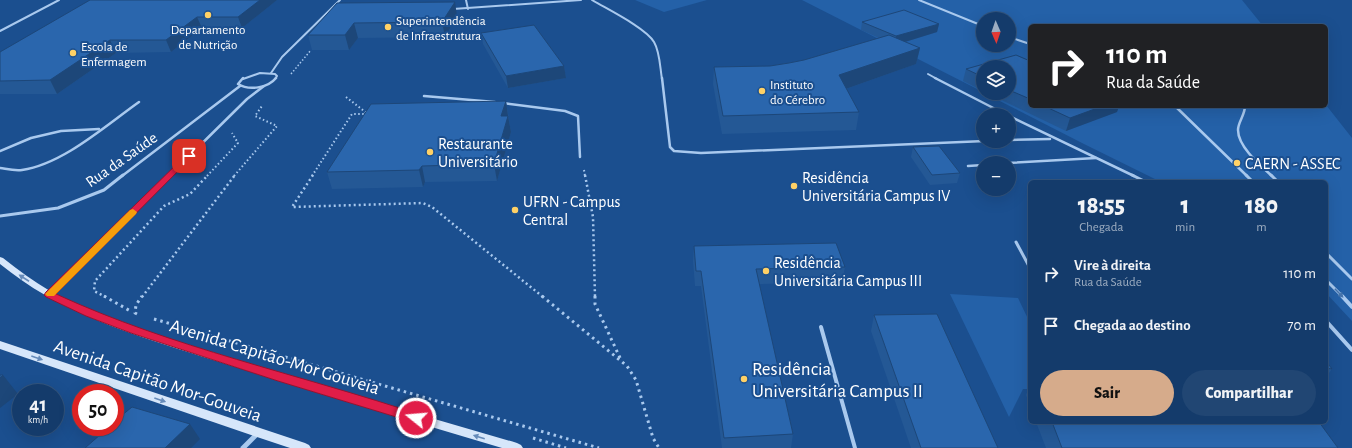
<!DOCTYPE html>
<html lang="pt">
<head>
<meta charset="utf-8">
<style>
	body { margin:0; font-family:"Alegreya Sans",sans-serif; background:#214673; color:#f1f3f6; height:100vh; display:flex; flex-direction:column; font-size:15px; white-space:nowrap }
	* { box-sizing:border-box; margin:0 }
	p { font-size:13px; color:#9dadc1 }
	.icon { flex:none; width:22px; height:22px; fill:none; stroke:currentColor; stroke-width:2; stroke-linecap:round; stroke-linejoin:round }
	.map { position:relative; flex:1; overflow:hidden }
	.side { position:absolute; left:1028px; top:180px; width:300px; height:244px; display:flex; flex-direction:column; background:#143b6b; border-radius:6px; box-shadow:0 4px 16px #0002,0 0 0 1px #33557e }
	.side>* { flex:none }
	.top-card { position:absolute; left:1028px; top:24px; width:300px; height:84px; border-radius:6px; box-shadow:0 4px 16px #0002,0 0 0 1px #33557e; background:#202124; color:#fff; overflow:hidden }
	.needle { width:26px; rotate:178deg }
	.buttons { position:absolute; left:976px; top:12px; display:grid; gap:8px }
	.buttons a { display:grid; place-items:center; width:40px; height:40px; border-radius:50%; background:#143b6b; box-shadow:0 4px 16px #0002,0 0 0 1px #33557e; font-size:20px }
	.speed { position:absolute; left:12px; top:384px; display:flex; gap:8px; font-size:20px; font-weight:700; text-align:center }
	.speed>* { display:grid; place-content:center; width:52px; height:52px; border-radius:50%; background:#143b6b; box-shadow:0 4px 16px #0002,0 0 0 1px #33557e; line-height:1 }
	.speed small { font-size:10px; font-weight:400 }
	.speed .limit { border:6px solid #d22; background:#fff; color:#111 }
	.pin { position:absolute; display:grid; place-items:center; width:34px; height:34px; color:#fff; margin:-17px; border-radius:8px; box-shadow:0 2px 6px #0006 }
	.me { position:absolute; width:44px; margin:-22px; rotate:287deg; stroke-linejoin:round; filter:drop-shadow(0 0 3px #0008) }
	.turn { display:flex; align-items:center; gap:14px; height:84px; padding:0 12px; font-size:18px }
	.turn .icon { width:52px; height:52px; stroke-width:2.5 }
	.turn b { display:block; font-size:28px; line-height:34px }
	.eta { display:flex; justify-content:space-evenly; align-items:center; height:68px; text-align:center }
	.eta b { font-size:24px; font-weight:800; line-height:28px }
	.button { display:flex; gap:8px; margin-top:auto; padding:8px 12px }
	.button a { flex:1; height:46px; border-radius:24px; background:#d6ab8b; color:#111; font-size:16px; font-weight:800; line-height:46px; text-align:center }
	.button a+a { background:#214673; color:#f1f3f6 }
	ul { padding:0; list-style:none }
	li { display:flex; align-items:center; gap:12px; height:52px; padding:0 12px }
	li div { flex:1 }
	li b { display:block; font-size:15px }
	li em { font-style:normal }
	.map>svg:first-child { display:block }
</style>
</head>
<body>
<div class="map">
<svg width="1352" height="448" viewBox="0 0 1352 448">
	<rect width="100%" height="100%" fill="#1b4f8f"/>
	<g fill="#2461a8" fill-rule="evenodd">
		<path d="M635 0H707L664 12Z"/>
		<path d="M802 0H1242L1263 26H1030V106L1326 105 1352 138V321L1326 293V182H1161L1084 144 984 93H1009V67H983V92ZM983 19H1009V45H983Z"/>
		<path d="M950 294 1018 298 1030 323V389H1023L1009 417Z"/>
	</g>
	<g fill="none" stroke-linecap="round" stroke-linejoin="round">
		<path stroke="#a9c9ee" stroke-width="1.5" stroke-dasharray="1.5 2" stroke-linecap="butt" d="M291 74 311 50"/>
		<g stroke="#a9c9ee" stroke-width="2" stroke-dasharray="1.5 2.5" stroke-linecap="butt">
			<path d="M346 97 368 114"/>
			<path d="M584 170 585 176"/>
			<path d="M207 176 238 143 232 133"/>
			<path d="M234 176 277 126 255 116 262 106"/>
			<path d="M312 176 352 114H366"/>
		</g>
		<g stroke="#a9c9ee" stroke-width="2.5" stroke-dasharray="2 3" stroke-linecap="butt">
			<path d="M313 175 292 207 423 203 432 207 543 297"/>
			<path d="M585 175 593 217 595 297"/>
			<path d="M106 297 94 291 95 281 164 206 190 194 208 175"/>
			<path d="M142 297 235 175"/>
		</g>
		<g stroke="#a9c9ee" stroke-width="3" stroke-dasharray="2.5 4" stroke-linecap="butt">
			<path d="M104 296 132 312"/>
			<path d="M542 296 627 366 636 380 653 438 659 448"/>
			<path d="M595 296V304L621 360"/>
			<path d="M137 314 135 313 136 305 142 296"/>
			<path d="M154 319 599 448"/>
			<path d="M533 438 566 448"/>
		</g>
		<g stroke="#a9c9ee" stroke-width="2">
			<path d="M466 0 468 9"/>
			<path d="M592 0C607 9 646 28 654 42 660 52 660 68 662 79"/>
			<path d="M919 0 983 26"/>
			<path d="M453 9 581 0"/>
			<path d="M0 31 59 0"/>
			<path d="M1009 37 1030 44"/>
			<path d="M271 73 282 57 340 0"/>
			<path d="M928 74 937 79"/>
			<path d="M243 79 260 73 275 74 277 76 275 79"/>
		</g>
		<g stroke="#a9c9ee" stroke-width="2.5">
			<path d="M243 78 238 84C249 91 268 88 276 78"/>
			<path d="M662 78 670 147 674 151 701 153 985 141"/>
			<path d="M935 78 1007 115"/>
			<path d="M424 96 495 102"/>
			<path d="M503 103 565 111 578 116 580 157"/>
			<path d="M1175 106 1247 176"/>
			<path d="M1245 106C1245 115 1238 122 1238 130 1238 147 1261 166 1272 176"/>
			<path d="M1009 116 1134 176"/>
			<path d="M1009 140 1050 139"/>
			<path d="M0 151 31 138 61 131 99 129"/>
			<path d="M1007 163 1096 158"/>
			<path d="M968 166 983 165"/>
			<path d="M0 168C7 169 14 171 22 170 63 164 105 126 139 102"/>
			<path d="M122 176 240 86"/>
			<path d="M169 176 247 99 264 86"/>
		</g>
		<g stroke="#a9c9ee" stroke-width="3">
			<path d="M1132 175 1146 182"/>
			<path d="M1246 175 1253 182"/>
			<path d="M1271 175 1278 182"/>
			<path d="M0 216 58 208 104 190 123 175"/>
			<path d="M1016 242 1030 268"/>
			<path d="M1326 253 1352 279"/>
			<path d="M1326 280 1343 297"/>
			<path d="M49 295 170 175"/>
		</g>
		<g stroke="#a9c9ee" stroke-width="4">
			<path d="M1342 296 1352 307"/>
			<path d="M1326 321 1352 350"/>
			<path d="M821 327 855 448"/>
		</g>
		<path stroke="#a9c9ee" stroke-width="5" d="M243 448 258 433"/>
		<g fill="#d6e6fa" fill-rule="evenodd">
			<path d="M0 257 3 258C18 270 33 281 50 291 107 323 172 339 234 359 328 388 422 415 517 443L521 445 523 448H502C409 420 315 393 223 363 163 344 100 326 45 295 29 286 14 275 0 264Z"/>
			<path d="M0 341 305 443 309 445 311 448H290L254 436 0 349Z"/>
		</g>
	</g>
	<g fill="#245895">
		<path d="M277 0 242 28H202L171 52 116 53 57 94H0V52Z"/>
		<path d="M337 3 457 16 445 37 358 38 349 50H312L308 35Z"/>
		<path d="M862 22 939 24 937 32 905 42 920 48 916 64 846 89 859 112 856 130 722 134 713 84 714 67 770 66 804 60 879 38 861 30Z"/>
		<path d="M481 33 564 66 566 78 508 88 483 44Z"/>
		<path d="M1016 55 1030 61V106H1119L1117 112 1066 131 987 93H1009V67H983V91L963 81 966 69Z"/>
		<path d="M506 101 511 132 497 181 425 182 423 187 332 189 327 172Z"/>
		<path d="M913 147 960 173 957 183 930 185 911 157Z"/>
		<path d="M694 246 845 267 842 282 759 284 793 434 791 448H722L701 286H695L693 261Z"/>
		<path d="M874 315 998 448H911L871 331Z"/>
		<path d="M1326 361 1332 369 1326 377Z"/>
		<path d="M1030 385V406L1026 395Z"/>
		<path d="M1036 422H1319L1338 448H1046Z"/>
	</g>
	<g fill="#1d4779">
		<path d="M260 0H277L242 28 238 17Z"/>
		<path d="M455 2 457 16 445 37 442 22Z"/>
		<path d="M197 17 202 28 171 52 166 40Z"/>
		<path d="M354 23 358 38 349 50 345 35Z"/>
		<path d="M939 24 937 32 895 45 896 36Z"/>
		<path d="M110 40 116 53 57 94 50 80Z"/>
		<path d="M920 48 916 64 837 92 839 75Z"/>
		<path d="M564 66 566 78 508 88 506 76Z"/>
		<path d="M506 101 508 116H501Z"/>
		<path d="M1103 106H1119L1117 112 1066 131 1070 118Z"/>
		<path d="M508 116 511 132 497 181 494 164Z"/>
		<path d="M422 166 425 182 423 187 419 170Z"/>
		<path d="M3 375 18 394 0 408V378Z"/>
		<path d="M190 424 200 439 191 448H165Z"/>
	</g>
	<g fill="#2a66ad" stroke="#1d4779">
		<path d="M90 0H260L238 17H197L166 40H110L50 80 0 81V52Z"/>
		<path d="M455 2 442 22 354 23 345 35H308L337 3Z"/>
		<path d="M904 10 939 24 896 36 862 22Z"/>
		<path d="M534 25 564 66 506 76 481 33Z"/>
		<path d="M889 35 920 48 839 75 859 112 723 116 714 67 770 66 789 63 804 60Z"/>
		<path d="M1016 55 1030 61V99L1009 90V67H983V77L966 69Z"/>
		<path d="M506 101 501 116H508L494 164 422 166 419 170 327 172 371 104Z"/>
		<path d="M1044 106H1103L1070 118Z"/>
		<path d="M939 146 960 173 932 175 913 147Z"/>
		<path d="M836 243 845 267 756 269 793 434 724 438 701 271H696L694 246Z"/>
		<path d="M937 314 998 448H921L874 315Z"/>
		<path d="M1326 361 1332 369 1326 368Z"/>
		<path d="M0 375H3L0 378Z"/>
		<path d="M132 407 190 424 165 448H85L109 427H115V421Z"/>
		<path d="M1052 422H1319L1338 448H1062Z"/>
	</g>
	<defs><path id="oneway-solid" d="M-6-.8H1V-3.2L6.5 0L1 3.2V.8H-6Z"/></defs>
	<g fill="#668bba">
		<use href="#oneway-solid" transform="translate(24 278) rotate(-147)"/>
		<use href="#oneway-solid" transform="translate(37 358) rotate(19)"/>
		<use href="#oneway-solid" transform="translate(160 400) rotate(19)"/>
		<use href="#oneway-solid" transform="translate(479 437) rotate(-163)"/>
	</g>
	<use fill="#4674ac" href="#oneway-solid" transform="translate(1339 293) rotate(46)"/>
	<path fill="#e11d48" stroke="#92132f" d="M189 154 193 156 191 158 56 294C173 348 299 374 421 415L423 418 421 421 416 423 278 381 131 333 86 316 46 297 44 295 46 292 186 155Z"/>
	<path fill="#f59e0b" d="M133 209 137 212 136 214 54 296H47L45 294 47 292 130 210Z"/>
	<g fill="#ffd166" stroke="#1b4f8f" stroke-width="1.5">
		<circle cx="208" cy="15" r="4"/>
		<circle cx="388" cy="27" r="4"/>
		<circle cx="73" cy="53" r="4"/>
		<circle cx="762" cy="91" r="4"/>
		<circle cx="430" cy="152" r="4"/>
		<circle cx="1237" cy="163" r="4"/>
		<circle cx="794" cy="186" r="4"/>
		<circle cx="515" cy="210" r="4"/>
		<circle cx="766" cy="271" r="4"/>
		<circle cx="744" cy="379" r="4"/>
	</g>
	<g text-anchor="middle" stroke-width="4" stroke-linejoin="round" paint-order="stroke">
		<g font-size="13" fill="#fff" stroke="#1b4f8f" text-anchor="start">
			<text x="396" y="25">Superintendência<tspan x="396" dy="15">de Infraestrutura</tspan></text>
			<text x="208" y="34" text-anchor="middle">Departamento<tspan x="208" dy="15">de Nutrição</tspan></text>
			<text x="81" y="51">Escola de<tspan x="81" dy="15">Enfermagem</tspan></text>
			<text x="770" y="89">Instituto<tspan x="770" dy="15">do Cérebro</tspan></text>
		</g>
		<g font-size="16" fill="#fff" stroke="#1b4f8f" text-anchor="start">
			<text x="438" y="149">Restaurante<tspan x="438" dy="18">Universitário</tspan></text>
			<text x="1245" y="169">CAERN - ASSEC</text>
			<text x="802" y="183">Residência<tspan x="802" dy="18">Universitária Campus IV</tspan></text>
			<text x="523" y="207">UFRN - Campus<tspan x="523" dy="18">Central</tspan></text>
			<text x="774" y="268">Residência<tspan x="774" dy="18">Universitária Campus III</tspan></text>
		</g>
		<g font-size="16" fill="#fff" stroke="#1b4f8f">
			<text transform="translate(121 159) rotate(-35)" y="6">Rua da Saúde</text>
		</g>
		<g font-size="19" fill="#fff" stroke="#1b4f8f">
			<text transform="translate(275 356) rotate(17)" y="7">Avenida Capitão-Mor Gouveia</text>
			<text transform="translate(158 380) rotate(19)" y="7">Avenida Capitão Mor-Gouveia</text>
		</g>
		<g font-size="19" fill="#fff" stroke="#1b4f8f" text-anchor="start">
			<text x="752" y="375">Residência<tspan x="752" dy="22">Universitária Campus II</tspan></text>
		</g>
	</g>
</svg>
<div class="buttons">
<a><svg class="needle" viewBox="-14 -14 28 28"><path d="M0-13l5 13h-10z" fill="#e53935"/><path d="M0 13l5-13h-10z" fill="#9dadc1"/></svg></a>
<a><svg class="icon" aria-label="layers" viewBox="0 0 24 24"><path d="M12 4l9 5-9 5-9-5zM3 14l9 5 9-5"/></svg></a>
<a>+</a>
<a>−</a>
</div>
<div class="speed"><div>41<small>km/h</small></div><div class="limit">50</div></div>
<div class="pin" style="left:189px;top:156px;background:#d93025"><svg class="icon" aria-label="arrive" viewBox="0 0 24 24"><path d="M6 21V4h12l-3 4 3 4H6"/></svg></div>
<svg class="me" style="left:416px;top:418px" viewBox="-20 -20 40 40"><circle r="17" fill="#e11d48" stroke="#fff" stroke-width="3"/><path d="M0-11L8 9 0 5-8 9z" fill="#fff"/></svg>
<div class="top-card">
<div class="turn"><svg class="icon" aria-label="right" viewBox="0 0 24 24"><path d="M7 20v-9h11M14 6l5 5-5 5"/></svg><div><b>110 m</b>Rua da Saúde</div></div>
</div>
<section class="side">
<div class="eta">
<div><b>18:55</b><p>Chegada</p></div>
<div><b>1</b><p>min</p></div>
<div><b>180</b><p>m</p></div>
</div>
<ul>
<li><svg class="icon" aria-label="right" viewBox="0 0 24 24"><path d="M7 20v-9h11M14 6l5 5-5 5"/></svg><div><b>Vire à direita</b><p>Rua da Saúde</p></div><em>110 m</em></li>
<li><svg class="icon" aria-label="arrive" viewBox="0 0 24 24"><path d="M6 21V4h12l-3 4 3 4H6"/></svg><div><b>Chegada ao destino</b></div><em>70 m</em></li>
</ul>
<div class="button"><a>Sair</a><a>Compartilhar</a></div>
</section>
</div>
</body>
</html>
